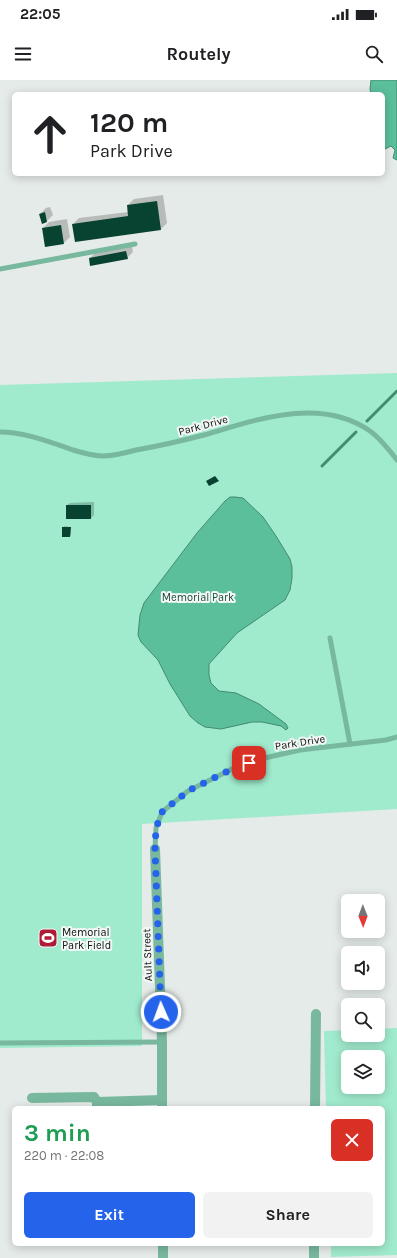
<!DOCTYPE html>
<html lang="en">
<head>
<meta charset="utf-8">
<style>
	body { margin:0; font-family:Karla,sans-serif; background:#f2f2f2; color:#202124; height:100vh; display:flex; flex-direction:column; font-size:15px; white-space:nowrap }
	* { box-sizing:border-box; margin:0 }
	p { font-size:13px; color:#757577 }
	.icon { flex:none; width:22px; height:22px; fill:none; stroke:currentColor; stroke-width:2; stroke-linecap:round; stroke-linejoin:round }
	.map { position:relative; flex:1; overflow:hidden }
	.drawer { position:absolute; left:12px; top:1026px; width:373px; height:140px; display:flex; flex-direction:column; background:#fff; border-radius:6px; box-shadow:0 2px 10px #0003 }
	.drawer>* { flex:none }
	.hud { position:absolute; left:12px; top:12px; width:373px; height:84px; border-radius:6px; box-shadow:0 2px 10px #0003; background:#fff; color:#202124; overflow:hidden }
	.needle { width:26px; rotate:179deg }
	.tools { position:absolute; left:341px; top:814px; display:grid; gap:8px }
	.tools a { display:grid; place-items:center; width:44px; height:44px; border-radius:6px; background:#fff; box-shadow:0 2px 10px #0003; font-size:20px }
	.pin { position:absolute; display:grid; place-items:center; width:34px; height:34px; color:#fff; margin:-17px; border-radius:8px; box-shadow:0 2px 6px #0006 }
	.me { position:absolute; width:44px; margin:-22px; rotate:358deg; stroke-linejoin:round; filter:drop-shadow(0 0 3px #0008) }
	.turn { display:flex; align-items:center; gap:14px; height:84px; padding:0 12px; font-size:18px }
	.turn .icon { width:52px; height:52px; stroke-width:2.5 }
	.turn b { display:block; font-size:28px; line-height:34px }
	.round { display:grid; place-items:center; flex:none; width:42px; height:42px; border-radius:6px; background:#f2f2f2 }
	.headline { display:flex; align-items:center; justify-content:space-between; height:68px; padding:0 12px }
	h1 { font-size:24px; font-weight:700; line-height:30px; color:#1e9e55 }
	.cta { display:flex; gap:8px; margin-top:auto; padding:8px 12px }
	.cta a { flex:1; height:46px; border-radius:6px; background:#2563eb; color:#fff; font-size:16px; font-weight:700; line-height:46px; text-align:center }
	.cta a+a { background:#f2f2f2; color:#202124 }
	.status { display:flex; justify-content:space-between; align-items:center; height:28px; padding:0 20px; background:#fff; direction:ltr }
	.status svg { height:11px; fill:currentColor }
	header { display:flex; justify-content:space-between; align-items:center; height:52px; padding:0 12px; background:#fff; font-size:18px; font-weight:700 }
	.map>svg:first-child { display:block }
</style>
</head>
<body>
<div class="status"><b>22:05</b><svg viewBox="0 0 49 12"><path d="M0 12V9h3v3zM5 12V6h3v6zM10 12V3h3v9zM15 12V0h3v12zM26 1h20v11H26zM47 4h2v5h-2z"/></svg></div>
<header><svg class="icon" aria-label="menu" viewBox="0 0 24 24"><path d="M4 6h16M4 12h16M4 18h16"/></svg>Routely<svg class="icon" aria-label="search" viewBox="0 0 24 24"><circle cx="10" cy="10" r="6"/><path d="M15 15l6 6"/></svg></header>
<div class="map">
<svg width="397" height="1178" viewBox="0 0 397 1178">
	<rect width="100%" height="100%" fill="#e5ebe8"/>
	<g fill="#a0eacd" fill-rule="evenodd">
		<path d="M397 293V729L142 744V966L0 968V305Z"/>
		<path d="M397 948V1175L331 1177V1164H383V1028H326L324 951 348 950V955H378V949ZM348 977H378V1007H348Z"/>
	</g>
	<g fill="#5bbf9c" stroke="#438a71">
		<path d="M371 0H397V80L393 78 395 70 391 66 385 69 383 68V35L384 30 383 28V14H371L370 9Z"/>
		<path d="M230 417H235L243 418 263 437 276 456 290 479 292 487V498L290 510 285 520 237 553 209 584V595L211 603 219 611 236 613 259 624 286 644 288 648 286 650 281 646 262 642H252L221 649 205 647 198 643 190 636 170 604 158 580 141 562 138 555 140 535 144 523 197 453 225 421Z"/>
	</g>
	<g fill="#0003">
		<path d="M163 115 167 143 161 149 73 144 79 138 128 132V125L134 119Z"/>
		<path d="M50 127 53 135 47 141 40 134 46 128Z"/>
		<path d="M67 139 70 157 64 163 43 148 49 142Z"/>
		<path d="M132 166 133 172 127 178H90L96 172Z"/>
		<path d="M94 422V435L91 438 67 425 70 423Z"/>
		<path d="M64 446 71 447V455L70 456 63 448Z"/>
	</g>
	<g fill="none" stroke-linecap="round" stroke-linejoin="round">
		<g stroke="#438a71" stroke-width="3">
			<path d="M367 341 397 311"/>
			<path d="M322 386 356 352"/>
		</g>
	</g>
	<g fill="#084332">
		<path d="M157 121 161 150 75 162 72 144 128 136 127 125Z"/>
		<path d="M45 132 47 142 42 144 39 134Z"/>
		<path d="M61 145 64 164 45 167 42 148Z"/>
		<path d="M126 171 128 179 90 186 89 178Z"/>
		<path d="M215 396 219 401 209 406 206 401Z"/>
		<rect x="66" y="425" width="25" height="14"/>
		<path d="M62 447H71L70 457H62Z"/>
	</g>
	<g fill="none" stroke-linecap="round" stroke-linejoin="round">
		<g stroke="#78b89f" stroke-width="5">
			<path d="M0 189 135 164"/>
			<path d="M0 352C25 352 50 362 73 370 83 373 93 376 103 376 114 376 125 373 136 370 159 366 181 361 204 355 256 340 320 316 370 351 380 358 390 371 397 380"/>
			<path d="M330 558 350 664"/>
			<path d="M155 769 156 748 162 732 188 711 240 685 269 677 300 670 386 660 397 657"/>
			<path d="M0 963 162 962"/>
		</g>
		<g stroke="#78b89f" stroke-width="10">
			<path d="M155 769 162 962V1028"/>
			<path d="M32 1018 94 1017 97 1022V1028"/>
			<path d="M97 1022 162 1020"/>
			<path d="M315 1028 316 934"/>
			<path d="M163 1164V1178"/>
			<path d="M314 1178V1164"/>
		</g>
	</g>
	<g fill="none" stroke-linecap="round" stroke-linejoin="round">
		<path stroke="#2563eb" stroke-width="7" stroke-dasharray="0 12.6" d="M161 932 155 769 156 748 162 732 188 711 240 685 249 683"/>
	</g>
	<defs>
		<g id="stadium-square" transform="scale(1)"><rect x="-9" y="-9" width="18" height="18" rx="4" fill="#af1b37" stroke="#f2f8f5"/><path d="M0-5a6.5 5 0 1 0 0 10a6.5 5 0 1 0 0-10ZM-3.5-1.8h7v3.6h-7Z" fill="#fff"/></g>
	</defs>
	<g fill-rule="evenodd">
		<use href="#stadium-square" x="48" y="858"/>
	</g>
	<g text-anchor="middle" stroke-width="4" stroke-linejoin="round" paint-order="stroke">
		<g font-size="11" fill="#0c0e0d" stroke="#f2f8f5">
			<text transform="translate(203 345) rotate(-15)" y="4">Park Drive</text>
			<text transform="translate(300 662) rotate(-9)" y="4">Park Drive</text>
			<text transform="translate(147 875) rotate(-92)" y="4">Ault Street</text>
		</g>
		<g font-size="11" fill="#1d4839" stroke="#f2f8f5">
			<text x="198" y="521">Memorial Park</text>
		</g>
		<g font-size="11" fill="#0c0e0d" stroke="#f2f8f5" text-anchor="start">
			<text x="62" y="856">Memorial<tspan x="62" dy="13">Park Field</tspan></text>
		</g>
	</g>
</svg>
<div class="tools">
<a><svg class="needle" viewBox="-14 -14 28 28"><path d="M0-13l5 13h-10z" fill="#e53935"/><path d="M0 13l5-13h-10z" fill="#757577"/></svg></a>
<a><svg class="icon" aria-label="sound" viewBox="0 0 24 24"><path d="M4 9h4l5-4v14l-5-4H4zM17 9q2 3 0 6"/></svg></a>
<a><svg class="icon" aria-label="search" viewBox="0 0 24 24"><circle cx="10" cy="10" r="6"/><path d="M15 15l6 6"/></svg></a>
<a><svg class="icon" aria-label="layers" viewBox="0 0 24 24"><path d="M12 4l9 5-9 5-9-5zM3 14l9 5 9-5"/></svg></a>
</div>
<div class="pin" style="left:249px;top:683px;background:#d93025"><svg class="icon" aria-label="arrive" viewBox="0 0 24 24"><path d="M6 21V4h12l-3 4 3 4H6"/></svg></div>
<svg class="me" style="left:161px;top:932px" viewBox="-20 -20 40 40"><circle r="17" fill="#2563eb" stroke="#fff" stroke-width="3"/><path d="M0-11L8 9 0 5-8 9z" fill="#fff"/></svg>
<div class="hud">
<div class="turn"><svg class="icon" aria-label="ahead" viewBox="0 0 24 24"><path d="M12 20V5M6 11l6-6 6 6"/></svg><div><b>120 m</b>Park Drive</div></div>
</div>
<section class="drawer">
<div class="headline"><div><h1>3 min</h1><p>220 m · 22:08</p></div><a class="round" style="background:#d93025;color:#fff"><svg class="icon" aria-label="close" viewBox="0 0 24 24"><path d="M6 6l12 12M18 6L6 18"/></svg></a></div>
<div class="cta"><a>Exit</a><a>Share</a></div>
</section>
</div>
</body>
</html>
